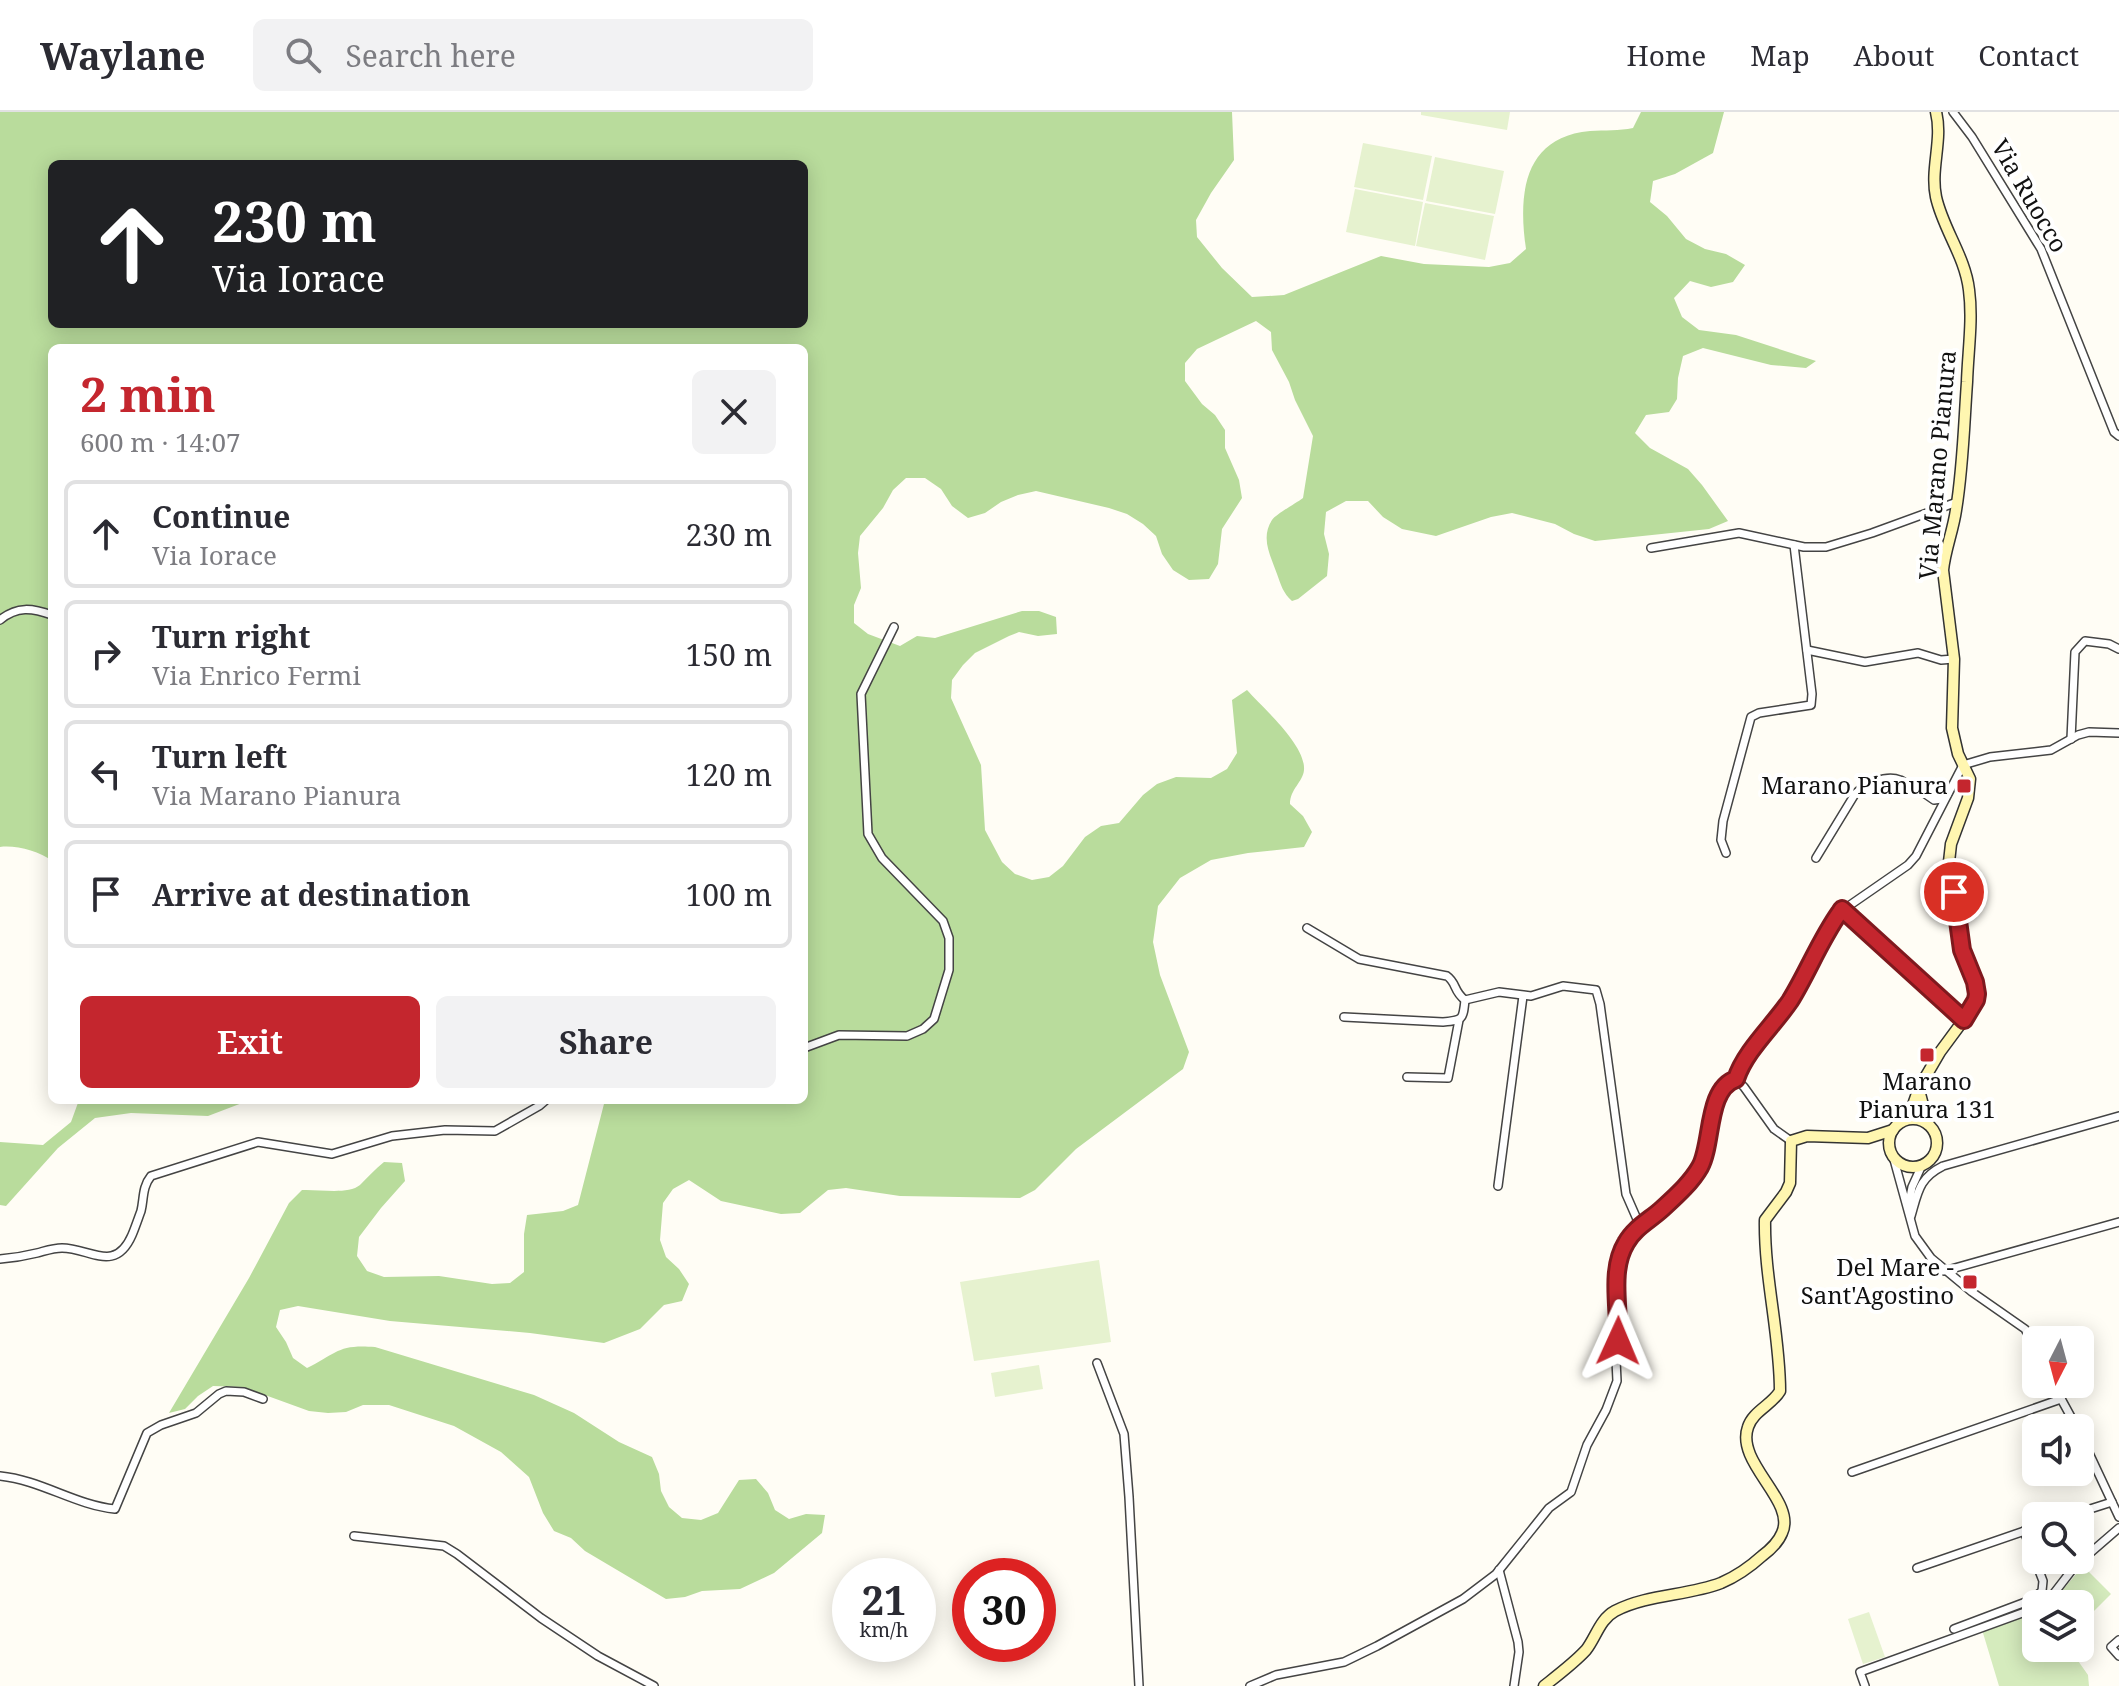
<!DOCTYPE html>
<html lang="en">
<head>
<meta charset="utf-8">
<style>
	body { margin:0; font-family:"Noto Serif",serif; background:#f2f2f3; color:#2b2b33; height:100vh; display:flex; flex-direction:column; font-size:30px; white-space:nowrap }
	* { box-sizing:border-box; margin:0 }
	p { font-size:26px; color:#7c7c81 }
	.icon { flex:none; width:44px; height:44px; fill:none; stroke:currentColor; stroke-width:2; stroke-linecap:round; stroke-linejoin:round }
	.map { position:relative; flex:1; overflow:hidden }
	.details { position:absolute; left:48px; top:232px; width:760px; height:760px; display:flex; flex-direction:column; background:#fff; border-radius:12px; box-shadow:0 4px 20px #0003 }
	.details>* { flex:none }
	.banner { position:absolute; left:48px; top:48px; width:760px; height:168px; border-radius:12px; box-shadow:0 4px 20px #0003; background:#202124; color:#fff; overflow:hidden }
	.needle { width:52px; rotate:186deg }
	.controls { position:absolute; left:2022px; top:1214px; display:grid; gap:16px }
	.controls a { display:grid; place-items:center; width:72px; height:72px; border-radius:12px; background:#fff; box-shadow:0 4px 20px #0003; font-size:40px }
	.speed { position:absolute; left:832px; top:1446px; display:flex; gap:16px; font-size:40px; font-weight:700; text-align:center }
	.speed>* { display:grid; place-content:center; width:104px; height:104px; border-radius:50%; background:#fff; box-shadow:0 4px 20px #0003; line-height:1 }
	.speed small { font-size:20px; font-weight:400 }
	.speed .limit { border:12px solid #d22; background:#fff; color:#111 }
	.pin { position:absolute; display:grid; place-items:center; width:68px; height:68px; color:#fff; margin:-34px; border:4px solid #fff; border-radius:50%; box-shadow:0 2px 8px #0007 }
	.me { position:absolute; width:88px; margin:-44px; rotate:1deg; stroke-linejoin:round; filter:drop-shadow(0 0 6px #0008) }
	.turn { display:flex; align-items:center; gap:28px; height:168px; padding:0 32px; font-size:36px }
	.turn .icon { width:104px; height:104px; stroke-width:2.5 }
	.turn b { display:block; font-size:56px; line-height:68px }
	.round { display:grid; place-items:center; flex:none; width:84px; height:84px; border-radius:12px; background:#f2f2f3 }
	.headline { display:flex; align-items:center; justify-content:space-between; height:136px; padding:0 32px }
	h1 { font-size:48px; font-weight:700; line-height:60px; color:#c4262e }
	.primary-button { display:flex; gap:16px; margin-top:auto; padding:16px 32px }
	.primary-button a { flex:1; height:92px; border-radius:12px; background:#c4262e; color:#fff; font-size:32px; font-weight:700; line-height:92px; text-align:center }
	.primary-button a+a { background:#f2f2f3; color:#2b2b33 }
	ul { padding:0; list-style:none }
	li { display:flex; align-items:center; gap:24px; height:108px; margin:0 16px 12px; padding:0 16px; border:4px solid #e1e1e2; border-radius:12px }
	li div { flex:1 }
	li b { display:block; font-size:30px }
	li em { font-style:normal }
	header { display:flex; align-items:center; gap:48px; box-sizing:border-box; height:112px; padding:0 40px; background:#fff; border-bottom:2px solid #e1e1e2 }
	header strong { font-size:38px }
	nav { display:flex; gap:44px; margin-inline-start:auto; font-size:28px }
	.search { width:560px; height:72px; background:#f2f2f3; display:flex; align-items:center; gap:20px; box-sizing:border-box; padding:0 28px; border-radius:12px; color:#7c7c81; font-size:30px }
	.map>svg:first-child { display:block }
</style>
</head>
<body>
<header>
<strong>Waylane</strong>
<div class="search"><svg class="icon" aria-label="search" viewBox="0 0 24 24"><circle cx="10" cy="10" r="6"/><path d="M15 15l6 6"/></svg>Search here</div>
<nav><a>Home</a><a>Map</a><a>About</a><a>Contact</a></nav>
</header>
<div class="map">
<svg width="2119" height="1574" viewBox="0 0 2119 1574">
	<rect width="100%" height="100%" fill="#fffdf5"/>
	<g fill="#d5ebbd">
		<path d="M2083 1454 2111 1482 2093 1500 2094 1511 2091 1516 2080 1513V1492H2047L2055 1487Z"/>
		<path d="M2036 1498V1536H2069L2088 1563 2089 1574H1999L1983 1521 1984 1518Z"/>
	</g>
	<g fill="#b9dc9c" fill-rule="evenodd">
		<path d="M0 0H1232L1234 48 1211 81 1196 108 1197 125 1222 156 1252 185 1284 183 1381 144 1424 152 1489 155 1510 151 1526 137C1518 83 1523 25 1590 19 1605 18 1619 19 1633 16L1641 0H1724L1713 41 1675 62 1653 69 1650 90 1667 104 1686 127 1705 137 1726 142 1745 153 1733 170 1711 175 1690 169 1674 186 1682 205 1699 218 1736 223 1816 249 1806 256 1771 253 1703 236 1683 244 1678 266 1677 287 1669 300 1646 303 1635 321 1650 336 1688 357 1702 373 1728 409 1709 417 1595 429 1574 422 1555 412 1512 401 1491 405 1436 424 1402 417 1383 405 1368 389H1346L1326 400 1324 422 1329 442 1327 464 1298 487 1292 489C1283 481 1281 473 1277 462 1271 444 1260 427 1272 408 1276 402 1295 392 1303 386L1313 324 1295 288 1289 270 1272 238 1271 220 1256 209 1197 237 1185 251V269L1202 292 1215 303 1225 318V336L1239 368 1242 386 1222 417 1218 452 1209 467 1189 468 1173 458 1162 442 1156 424 1143 412 1127 402 1109 396 1036 379 1018 383 1001 390 985 401 968 406 952 394 941 377 925 366H906L893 378 883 396 860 424 858 441 861 476 854 493V511L868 522 900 534 917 524 935 526 1022 499H1039L1056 505 1057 522 1038 524 1019 520 1009 524 975 541 963 553 952 568 951 586 981 653 985 718 1002 750 1015 762 1032 768 1049 765 1063 754 1085 725 1101 714 1119 711 1143 683 1157 672 1176 665 1211 666 1227 657 1237 641 1232 588 1247 578C1263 596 1306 633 1304 658 1303 670 1290 677 1290 692L1303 704 1312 720 1304 735 1248 741 1211 748 1180 766 1158 794 1153 830 1160 863 1189 940 1183 957 1076 1037 1035 1078 1020 1086 900 1084 846 1076 828 1078 800 1101 781 1102 721 1089 689 1068 673 1077 663 1091 660 1128 666 1145 679 1157 689 1172 682 1189 664 1193 640 1217 604 1231 530 1221 390 1209 298 1194 280 1198 276 1215 286 1230 293 1246 307 1256C337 1241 338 1232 375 1235L534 1283 574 1301 619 1330 652 1345 659 1362 661 1379 669 1395 682 1406 701 1408 718 1401 739 1368 756 1367 768 1381 775 1398 789 1407 806 1402 825 1403 822 1421 774 1461 740 1477 702 1479 685 1485 666 1487 585 1439 571 1426 554 1419 543 1401 529 1365 501 1340 454 1314 389 1293H363L346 1300 328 1301 309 1299 243 1275 213 1274 198 1284 185 1297 169 1301 249 1166 289 1091 302 1078C318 1077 348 1083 360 1073 368 1065 375 1057 384 1050L402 1051 405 1069 381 1096 359 1125 357 1144 367 1159 384 1165 439 1164 492 1172 510 1171 524 1160V1122L527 1103 563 1099 578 1093 605 988H804V236H52V749C39 739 16 733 0 735ZM52 52H804V212H52Z"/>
		<path d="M79 988H250L208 1004 131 1001 95 1006 58 1036 6 1094 0 1093V1030L43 1033 71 1010Z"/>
	</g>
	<g fill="#e6f2cf">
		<path d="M1421 0H1510L1507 18 1421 3Z"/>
		<path d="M1363 31 1432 44 1423 88 1354 75Z"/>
		<path d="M1435 45 1504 59 1495 102 1426 89Z"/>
		<path d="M1355 77 1423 90 1415 134 1346 120Z"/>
		<path d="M1425 91 1494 104 1485 148 1416 134Z"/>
		<path d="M1099 1148 1111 1230 974 1249 960 1170Z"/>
		<path d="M1039 1253 1043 1277 995 1285 991 1261Z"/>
		<path d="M1869 1500 1885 1545 1863 1552 1848 1507Z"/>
	</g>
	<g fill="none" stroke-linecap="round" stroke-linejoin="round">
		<g stroke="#444" stroke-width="10">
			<g id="street">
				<path d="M1953 0 1972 25 2041 137 2114 320 2119 324"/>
				<path d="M1651 436 1739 421 1804 435H1826L1872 421 1957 390"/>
				<path d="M0 508C17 494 32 496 52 503"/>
				<path d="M1807 538 1865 550 1918 541 1941 548 1954 547"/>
				<path d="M2071 627 2075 540 2085 529 2109 532 2119 537"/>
				<path d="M1921 679 1934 688 1942 687 1948 681"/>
				<path d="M1726 741 1721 728 1723 709 1751 605 1759 601 1811 593 1812 582 1794 433"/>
				<path d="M1816 746 1855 682C1865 672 1886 662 1900 668 1905 670 1908 674 1912 677"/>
				<path d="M1842 797 1964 908"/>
				<path d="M1307 816 1359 847 1447 864C1457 871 1453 879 1465 888L1499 880 1531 884 1563 874 1596 878 1600 892 1626 1082 1640 1114"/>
				<path d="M1344 905 1443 910C1463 908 1463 908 1465 888"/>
				<path d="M804 936 839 923 907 924 923 917 934 907 949 858V826L943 809 882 746 868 722 861 582 894 515"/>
				<path d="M1407 965 1448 966 1459 908"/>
				<path d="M1736 967 1743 950 1790 888 1826 819 1840 800 1908 753 1916 744 1963 653 1990 645 2051 638 2078 623 2089 620 2119 621"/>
				<path d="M1893 1044 1915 1124 1931 1146 1972 1180 2025 1217 2036 1238"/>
				<path d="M1498 1074 1523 884"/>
				<path d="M1909 1091 1912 1075 1922 1053"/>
				<path d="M1911 1104C1918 1080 1919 1066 1943 1054L2119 1004"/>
				<path d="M0 1147C13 1146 25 1144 37 1141 45 1139 53 1136 62 1136 90 1136 115 1162 132 1123 135 1116 138 1107 141 1099 144 1087 142 1075 151 1064L258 1030 332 1042 392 1024 445 1018 495 1019 539 994 546 988"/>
				<path d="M1944 1159 2119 1110"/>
				<path d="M1097 1251 1124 1322 1129 1385 1139 1574"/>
				<path d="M2053 1272 2077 1316"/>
				<path d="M2080 1322 2119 1405"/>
				<path d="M1852 1360 2061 1287"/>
				<path d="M0 1364C41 1368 75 1393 115 1397L147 1321 161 1313 196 1301 219 1282 226 1279 244 1280 263 1287"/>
				<path d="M2068 1404 2112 1390"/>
				<path d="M354 1424 444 1434 457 1442 541 1506 598 1544 654 1574"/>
				<path d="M1917 1456 2036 1415"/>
				<path d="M1499 1458 1518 1530 1519 1540 1514 1574"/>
				<path d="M2043 1492 2048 1489 2075 1454 2119 1416"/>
				<path d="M1954 1517 2031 1488 2042 1479 2043 1469 2024 1419"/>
				<path d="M2119 1528 2111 1535 2119 1544"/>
				<path d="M1250 1574 1276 1563 1344 1550 1377 1534 1463 1487 1496 1462 1549 1396 1571 1380 1587 1333 1606 1298 1617 1269 1616 1248 1619 1209 1617 1161 1619 1147 1626 1130 1640 1114 1661 1098 1699 1056 1706 1041 1715 991 1731 969 1736 967 1744 975 1774 1017 1791 1029"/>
				<path d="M1865 1574 1860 1560 2036 1496"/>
			</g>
		</g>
		<g stroke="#333" stroke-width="13">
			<g id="secondary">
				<path d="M1919 978 1928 1012"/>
				<circle cx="1913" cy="1031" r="24"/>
				<path d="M1908 1007 1919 976 1940 940 1971 898 1977 882 1975 870 1962 838 1949 750 1951 732 1968 686 1970 667 1958 642 1952 616 1954 547 1943 458C1945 438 1953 419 1956 398 1963 356 1964 312 1967 270 1968 239 1973 208 1969 178 1965 144 1943 117 1936 85 1930 57 1943 28 1936 0"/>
				<path d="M1544 1574C1558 1563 1574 1551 1586 1538 1596 1525 1600 1507 1615 1499 1648 1482 1687 1484 1721 1471 1735 1465 1751 1454 1762 1444 1770 1438 1778 1431 1782 1421 1797 1389 1735 1351 1748 1315 1753 1299 1772 1293 1780 1279 1780 1222 1764 1165 1765 1108L1786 1080 1790 1071 1791 1029 1807 1024 1868 1026 1893 1018"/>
			</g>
		</g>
		<use href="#street" stroke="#fff" stroke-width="7"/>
		<use href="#secondary" stroke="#fff6b0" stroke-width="10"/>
	</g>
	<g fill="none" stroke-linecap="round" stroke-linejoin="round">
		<g stroke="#7f191e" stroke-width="20">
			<path id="route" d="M1618 1229C1620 1198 1609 1159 1626 1131 1634 1116 1650 1108 1662 1097 1675 1085 1691 1071 1700 1055 1713 1032 1706 977 1736 967 1745 939 1773 914 1790 889 1808 860 1820 828 1840 800L1842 797 1964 908 1976 888 1977 882 1975 870 1962 838 1954 780"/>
		</g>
		<use href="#route" stroke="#c4262e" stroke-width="14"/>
	</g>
	<g fill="#c4262e" stroke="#fff" stroke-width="3">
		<rect x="1956" y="666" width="16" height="16" rx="4"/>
		<rect x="1919" y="935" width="16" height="16" rx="4"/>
		<rect x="1962" y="1162" width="16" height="16" rx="4"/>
	</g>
	<g text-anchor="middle" stroke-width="8" stroke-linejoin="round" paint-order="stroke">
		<g font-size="24" fill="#111" stroke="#fff">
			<text transform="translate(2029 84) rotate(60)" y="8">Via Ruocco</text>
			<text transform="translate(1938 353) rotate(-85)" y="8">Via Marano Pianura</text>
		</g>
		<g font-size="24" fill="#111" stroke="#fff" text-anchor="end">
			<text x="1948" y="682">Marano Pianura</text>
			<text x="1927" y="978" text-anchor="middle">Marano<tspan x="1927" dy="28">Pianura 131</tspan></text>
			<text x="1954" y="1164">Del Mare -<tspan x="1954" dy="28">Sant'Agostino</tspan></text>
		</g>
	</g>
</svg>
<div class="controls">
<a><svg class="needle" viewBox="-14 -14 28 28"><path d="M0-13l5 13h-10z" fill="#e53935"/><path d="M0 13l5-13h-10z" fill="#7c7c81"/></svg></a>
<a><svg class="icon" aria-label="sound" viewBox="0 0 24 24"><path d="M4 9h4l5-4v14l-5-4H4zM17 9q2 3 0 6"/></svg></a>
<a><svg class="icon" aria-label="search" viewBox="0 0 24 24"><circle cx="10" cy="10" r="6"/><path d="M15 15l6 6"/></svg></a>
<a><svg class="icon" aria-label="layers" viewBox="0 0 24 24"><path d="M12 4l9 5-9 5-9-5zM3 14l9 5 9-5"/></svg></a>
</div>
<div class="speed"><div>21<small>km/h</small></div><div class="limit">30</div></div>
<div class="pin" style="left:1954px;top:780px;background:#d93025"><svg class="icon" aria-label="arrive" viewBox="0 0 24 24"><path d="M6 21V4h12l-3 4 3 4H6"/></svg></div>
<svg class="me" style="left:1618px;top:1229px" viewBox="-20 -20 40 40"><path d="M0-17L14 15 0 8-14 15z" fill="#c4262e" stroke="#fff" stroke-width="4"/></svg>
<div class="banner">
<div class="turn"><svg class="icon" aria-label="ahead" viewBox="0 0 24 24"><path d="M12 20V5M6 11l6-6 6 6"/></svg><div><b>230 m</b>Via Iorace</div></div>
</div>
<section class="details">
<div class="headline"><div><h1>2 min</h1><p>600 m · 14:07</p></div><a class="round"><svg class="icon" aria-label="close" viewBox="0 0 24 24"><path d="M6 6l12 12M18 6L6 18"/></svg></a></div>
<ul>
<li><svg class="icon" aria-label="ahead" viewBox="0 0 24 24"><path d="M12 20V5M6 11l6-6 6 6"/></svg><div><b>Continue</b><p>Via Iorace</p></div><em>230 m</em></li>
<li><svg class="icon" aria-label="right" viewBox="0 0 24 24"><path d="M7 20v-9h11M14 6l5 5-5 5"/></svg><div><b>Turn right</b><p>Via Enrico Fermi</p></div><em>150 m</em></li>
<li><svg class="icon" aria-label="left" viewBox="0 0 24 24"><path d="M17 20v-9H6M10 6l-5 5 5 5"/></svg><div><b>Turn left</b><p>Via Marano Pianura</p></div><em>120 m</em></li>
<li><svg class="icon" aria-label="arrive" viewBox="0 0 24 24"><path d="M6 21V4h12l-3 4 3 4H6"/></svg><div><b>Arrive at destination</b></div><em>100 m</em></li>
</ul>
<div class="primary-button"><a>Exit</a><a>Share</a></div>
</section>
</div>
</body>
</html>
